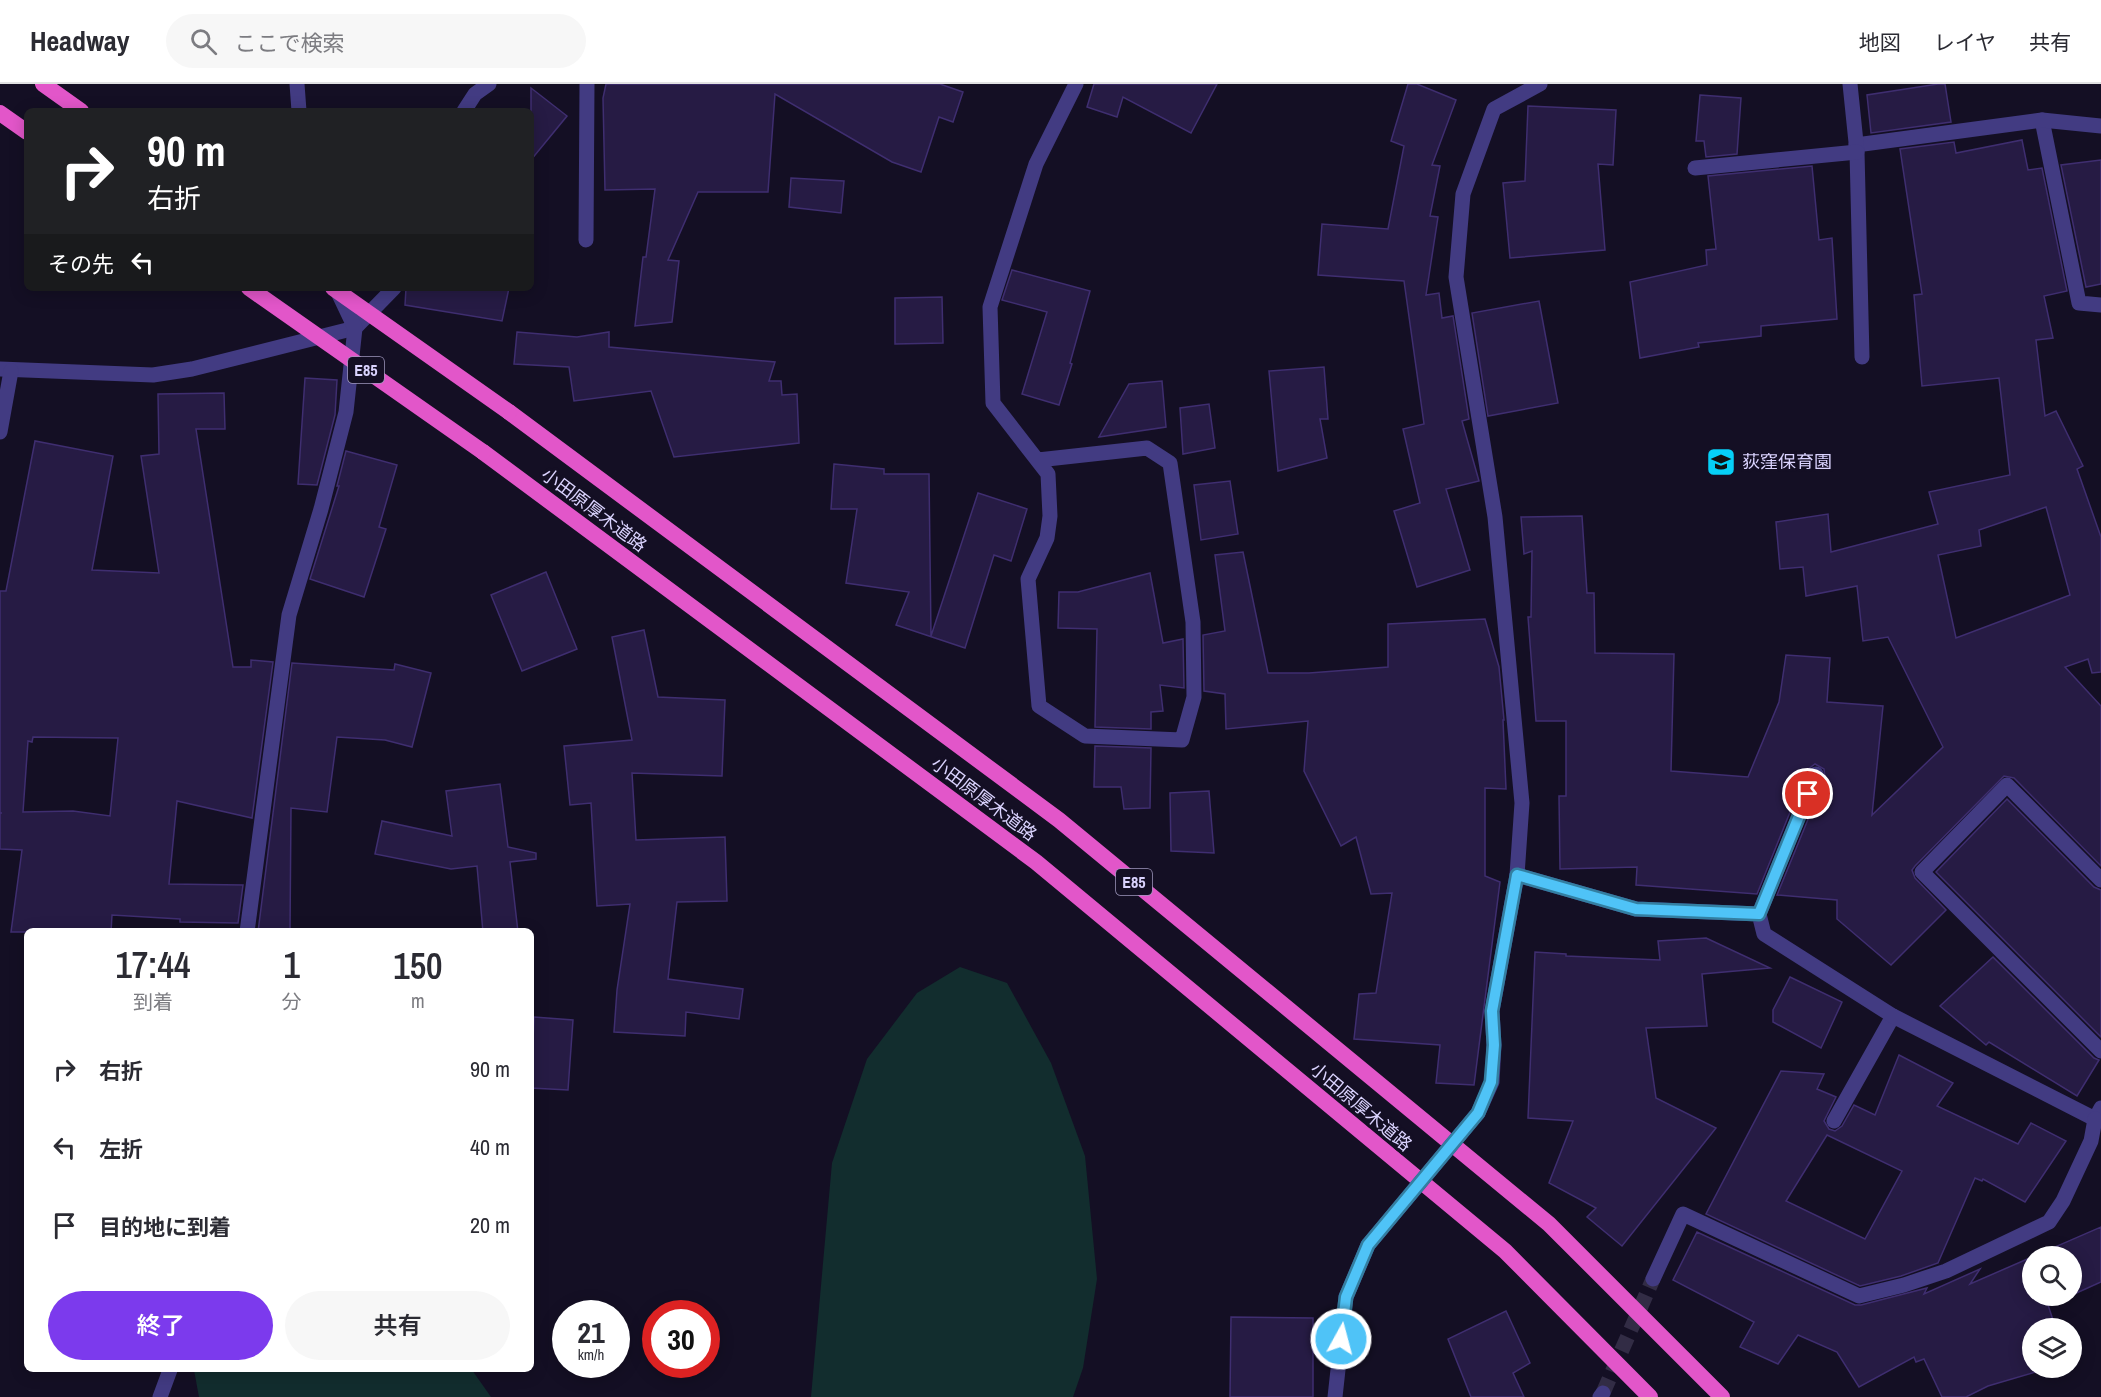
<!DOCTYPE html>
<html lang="ja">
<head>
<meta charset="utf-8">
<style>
	body { margin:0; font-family:"Archivo Narrow","Noto Sans JP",sans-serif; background:#f7f7f7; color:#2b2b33; height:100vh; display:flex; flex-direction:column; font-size:22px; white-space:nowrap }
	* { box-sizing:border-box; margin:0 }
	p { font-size:20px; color:#7c7c81 }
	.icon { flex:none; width:33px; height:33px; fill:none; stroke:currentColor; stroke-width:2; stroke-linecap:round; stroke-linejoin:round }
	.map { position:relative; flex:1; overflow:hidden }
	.details { position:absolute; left:24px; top:844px; width:510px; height:444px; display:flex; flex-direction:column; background:#fff; border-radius:9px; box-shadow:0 3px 15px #0003 }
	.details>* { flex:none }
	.banner { position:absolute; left:24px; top:24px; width:510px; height:183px; border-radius:9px; box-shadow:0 3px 15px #0003; background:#202124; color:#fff; overflow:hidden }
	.fabs { position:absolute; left:2022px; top:1162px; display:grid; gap:12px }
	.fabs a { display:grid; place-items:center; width:60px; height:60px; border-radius:50%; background:#fff; box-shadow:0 3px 15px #0003; font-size:30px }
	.speed { position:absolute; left:552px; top:1216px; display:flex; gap:12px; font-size:30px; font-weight:700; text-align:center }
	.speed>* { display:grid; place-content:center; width:78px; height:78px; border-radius:50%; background:#fff; box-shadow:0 3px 15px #0003; line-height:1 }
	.speed small { font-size:15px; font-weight:400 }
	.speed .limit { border:9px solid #d22; background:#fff; color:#111 }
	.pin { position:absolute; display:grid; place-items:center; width:51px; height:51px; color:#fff; margin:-26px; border:3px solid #fff; border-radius:50%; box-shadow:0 2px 6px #0007 }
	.me { position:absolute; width:66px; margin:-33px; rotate:7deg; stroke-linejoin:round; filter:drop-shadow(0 0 4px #0008) }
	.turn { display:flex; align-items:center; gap:21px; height:126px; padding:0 24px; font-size:27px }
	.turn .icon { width:78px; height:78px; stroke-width:2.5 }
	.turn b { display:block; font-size:42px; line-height:51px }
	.then { display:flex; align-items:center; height:57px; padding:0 24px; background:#0003; gap:12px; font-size:22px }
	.eta { display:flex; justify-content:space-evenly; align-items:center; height:102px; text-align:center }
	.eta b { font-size:36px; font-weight:600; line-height:42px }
	.primary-button { display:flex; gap:12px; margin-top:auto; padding:12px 24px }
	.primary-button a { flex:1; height:69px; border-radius:36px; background:#7c3aed; color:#fff; font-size:24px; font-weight:600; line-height:69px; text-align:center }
	.primary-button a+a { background:#f7f7f7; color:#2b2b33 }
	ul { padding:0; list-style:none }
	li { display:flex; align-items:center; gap:18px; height:78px; padding:0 24px }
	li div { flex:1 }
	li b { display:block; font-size:22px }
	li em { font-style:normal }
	header { display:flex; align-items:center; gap:36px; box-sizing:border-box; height:84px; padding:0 30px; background:#fff; border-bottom:2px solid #e1e1e2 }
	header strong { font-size:28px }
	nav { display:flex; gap:33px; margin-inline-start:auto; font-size:21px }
	.search { width:420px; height:54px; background:#f7f7f7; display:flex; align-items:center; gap:15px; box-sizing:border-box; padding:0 21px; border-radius:33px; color:#7c7c81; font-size:22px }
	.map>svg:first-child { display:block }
</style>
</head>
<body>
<header>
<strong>Headway</strong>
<div class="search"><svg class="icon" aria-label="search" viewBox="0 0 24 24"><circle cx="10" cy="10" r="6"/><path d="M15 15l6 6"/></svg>ここで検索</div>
<nav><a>地図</a><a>レイヤ</a><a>共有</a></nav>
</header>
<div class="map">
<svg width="2101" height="1313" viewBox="0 0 2101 1313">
	<rect width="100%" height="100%" fill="#140f24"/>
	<g fill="#122d2e">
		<path d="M960 883 1007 899 1051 979 1085 1072 1097 1195 1083 1284 1073 1313H811L832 1079 867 975 917 909Z"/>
		<path d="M194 1286H472L491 1313H199Z"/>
	</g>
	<g fill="#261b44" stroke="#3f2e70" stroke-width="1.5" fill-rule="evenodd">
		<path d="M606 0H940L963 8 953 38 939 33 921 88 892 78 775 10 768 108H698L668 176 679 177 672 238 635 242 643 173H646L655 105 605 106 603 14Z"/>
		<path d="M1094 0H1217L1191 49 1123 13 1117 33 1087 23Z"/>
		<path d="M1408 0H1417L1456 16 1432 81 1440 82 1430 132 1438 133 1426 211 1439 209 1442 234 1453 232 1469 335 1462 337 1479 397 1446 405 1470 486 1417 503 1394 427 1420 419 1403 345 1424 340 1404 197 1318 191 1322 140 1388 145 1404 62 1391 57Z"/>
		<path d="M1938 0H1945L1951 38 1871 49 1867 11Z"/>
		<path d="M531 4 567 32 531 76Z"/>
		<path d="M1700 11 1741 14 1737 70 1706 73 1704 57H1696Z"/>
		<path d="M1528 22 1616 26 1613 81 1598 80 1605 166 1510 174 1503 99 1525 97Z"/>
		<path d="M2022 56 2028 86 2042 84 2067 207 2044 212 2053 254 2036 256 2045 332 2056 327 2083 382 2077 385 2101 453V588L2092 589 2088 575 2065 583 2101 622V782L2014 694 2004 692 1915 782 1912 786 1915 794 1946 826 1891 881 1837 835V816L1777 811 1825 694 1824 685 1815 680 1807 686 1757 810 1636 801 1637 783 1560 785 1559 712H1566V637H1536L1528 533H1531L1532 467 1524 470 1521 433 1582 432 1587 509H1594L1595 569 1674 570 1671 687 1748 693 1779 618 1786 571 1830 574 1827 618 1883 622 1872 731 1943 663 1888 553 1863 557 1857 502 1806 512 1803 483 1780 485 1776 438 1828 430 1831 468 1938 440 1929 408 2010 391 1999 294 1922 302 1914 211 1922 210 1900 65 1954 58 1956 69ZM2046 423 2070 511 1956 554 1938 471 1981 462 1979 446Z"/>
		<path d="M2101 76V200L2086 203 2061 81Z"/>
		<path d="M1812 82 1819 156 1832 154 1837 235 1761 242V252L1698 259 1699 263 1640 274 1630 198 1707 181 1706 166 1716 165 1708 92Z"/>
		<path d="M791 94 844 97 841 129 789 123Z"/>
		<path d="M1012 186 1090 207 1070 279 1072 280 1059 321 1022 310 1047 228 1002 216Z"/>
		<path d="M406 204H509L502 237 405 221Z"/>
		<path d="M942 213 943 259 895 260V214Z"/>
		<path d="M1539 217 1558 319 1488 332 1472 229Z"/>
		<path d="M517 248 577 253 609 248V263L775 278 769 297H781L782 311 797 310 799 359 674 373 651 307 574 317 569 283 514 280Z"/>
		<path d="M1324 283 1328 335H1320L1327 374 1278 387 1269 287Z"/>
		<path d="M305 294 337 296 335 331 317 401 298 400Z"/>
		<path d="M1162 297 1166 343 1099 353 1129 300Z"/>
		<path d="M224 309 225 345H196L233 583H251V576L273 578 252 734 177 717 169 800 243 801 238 839 180 838V835L112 831 111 848H11L22 766 0 765V729H2H0V507H6L35 357 113 372 92 486 159 489 141 372 159 370 158 310ZM33 653 118 654 110 732 73 727 23 728 28 657 32 658Z"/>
		<path d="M1209 320 1215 364 1183 370 1180 324Z"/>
		<path d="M346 367 397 381 379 443 386 445 364 513 310 495 339 402H337Z"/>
		<path d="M834 380 884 385V390H929L931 552 978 409 1027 425 1011 477 994 471 965 564 896 541 909 508 846 499 857 425H831Z"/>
		<path d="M1230 397 1238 450 1201 456 1194 401Z"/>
		<path d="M1243 468 1268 589H1309L1388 583V540L1485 535 1499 583 1504 636H1503L1506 705 1485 704V792L1500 798 1474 1001 1436 999 1440 961 1354 955 1359 910 1376 909 1392 809 1371 810 1356 753 1341 762 1304 687 1308 637 1226 645 1225 610 1204 607 1203 551 1225 547 1215 471Z"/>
		<path d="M546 488 577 565 522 587 491 511Z"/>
		<path d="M1150 489 1163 559 1183 555 1184 604 1160 601 1163 627 1151 628V645L1095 643 1097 545 1058 544 1059 508H1078Z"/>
		<path d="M644 546 658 613 725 616 722 692 632 689 636 756 725 753 727 817 677 818 668 895 743 905 739 935 686 928 685 952 614 948 617 906 630 820 597 822 591 719 570 721 564 662 632 656 612 553Z"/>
		<path d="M292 579 394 586 395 580 431 589 412 663 385 656 337 653 327 728 291 724 290 848H258Z"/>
		<path d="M1095 662 1151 664 1150 724 1124 725 1121 703H1094Z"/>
		<path d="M500 700 508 763 536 769V775L510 778 518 848H483L477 782 451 785 375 770 382 737 452 752 446 707Z"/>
		<path d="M1209 707 1214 769 1171 767 1170 709Z"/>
		<path d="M2007 715 2094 803 2101 806V953L1936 788Z"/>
		<path d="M1706 854 1770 884 1702 890 1707 942 1646 944 1656 1014 1716 1044 1622 1162 1587 1133 1596 1124 1549 1099 1573 1037 1528 1034 1535 868 1566 870V872L1660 876 1658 857Z"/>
		<path d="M1993 873 2094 974 2099 976 2077 1012 1989 958 1986 961 1940 922Z"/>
		<path d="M1790 893 1842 918 1821 964 1773 938V926Z"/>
		<path d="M534 933 573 936 568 1006 531 1004Z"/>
		<path d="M1899 971 1953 999 1937 1022 2018 1060 2031 1039 2066 1057 2025 1118 1983 1095 1982 1097 1975 1094 1938 1179 1901 1192 1860 1202 1706 1130 1781 987 1824 990 1817 1005 1836 1013 1824 1037 1829 1045 1835 1047 1842 1042 1854 1021 1875 1031ZM1827 1051 1902 1087 1865 1155 1786 1117Z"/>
		<path d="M2101 1143V1198L2072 1211V1173H2032V1212H2068L2048 1221 2056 1245H2032V1284H2049L1988 1302 1966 1313H1942L1924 1275 1916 1278 1914 1273 1859 1303 1837 1268 1798 1251 1778 1280 1740 1263 1754 1238 1673 1196 1697 1148 1855 1221H1861L1927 1204 1924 1210 1980 1185 1970 1200Z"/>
		<path d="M1506 1227 1530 1279 1513 1289 1524 1313H1471L1448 1255Z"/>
		<path d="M1231 1233 1313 1234V1313H1230Z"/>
	</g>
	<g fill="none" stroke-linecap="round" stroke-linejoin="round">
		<path stroke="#322c45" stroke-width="15" stroke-dasharray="15 8" stroke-linecap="butt" d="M1603 1309 1653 1195"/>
		<g stroke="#423b82" stroke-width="15">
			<path d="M464 27 475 10 489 0"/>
			<path d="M2042 36 2079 219 2101 221"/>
			<path d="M1856 61 2042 36 2101 42"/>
			<path d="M586 156 587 0"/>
			<path d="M355 244 394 204"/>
			<path d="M1759 830 1816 690"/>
			<path d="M1834 1037 1893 932"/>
			<path d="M1600 1313 1603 1309"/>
		</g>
		<g stroke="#423b82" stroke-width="15">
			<path d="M297 0 299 27"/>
			<path d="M1850 0 1857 68 1862 273"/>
			<path d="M1695 84 1857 68"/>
			<path d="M0 285 153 291 192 285 355 244"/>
			<path d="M0 348 11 287"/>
			<path d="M1038 376 1147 364 1170 379 1193 538 1194 613 1182 656 1085 652 1039 622 1028 495 1047 454 1050 432 1048 390 993 319 990 223 1036 80 1076 0"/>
			<path d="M1517 791 1636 825 1759 830 1764 850 1893 932 2095 1035 2101 1024"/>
			<path d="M2101 796 2007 701 1922 788 2101 967"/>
			<path d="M247 848 289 531 321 425 346 328 355 244 336 204"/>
			<path d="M1478 1029 1492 998 1494 961 1492 927 1517 791 1522 719 1495 433 1456 193 1463 110 1494 25 1540 0"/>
			<path d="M1653 1195 1683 1130 1859 1212 1904 1201 1946 1187 2049 1138 2063 1117 2091 1057 2095 1035"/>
			<path d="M160 1313 170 1286"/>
			<path d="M1335 1313 1346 1213 1368 1161"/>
		</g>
		<g stroke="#e256c9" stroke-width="16">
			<path d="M43 0 81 27"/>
			<path d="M0 29 27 48"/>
			<path d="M509 328 1059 736 1549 1140 1722 1313"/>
			<path d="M483 368 1036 778 1505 1167 1650 1313"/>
		</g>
		<path stroke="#423b82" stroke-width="15" d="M1368 1161 1478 1029"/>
		<g stroke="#e256c9" stroke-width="16">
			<path d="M249 204 483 368"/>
			<path d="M333 204 509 328"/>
		</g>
	</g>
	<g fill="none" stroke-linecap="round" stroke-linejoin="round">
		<g stroke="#337fa1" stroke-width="15">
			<path id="route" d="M1341 1255 1346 1213 1368 1161 1478 1029 1491 998 1494 961 1492 927 1517 791 1636 825 1759 830 1808 710"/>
		</g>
		<use href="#route" stroke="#4fc3f7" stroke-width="10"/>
	</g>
	<defs>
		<g id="school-square" transform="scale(1.5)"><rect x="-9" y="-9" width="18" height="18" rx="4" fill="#06d0f7" stroke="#140f24"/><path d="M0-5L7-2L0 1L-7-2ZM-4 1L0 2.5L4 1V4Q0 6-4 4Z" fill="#111"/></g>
	</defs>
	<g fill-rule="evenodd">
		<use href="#school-square" x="1721" y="378"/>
	</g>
	<g text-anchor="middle" stroke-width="6" stroke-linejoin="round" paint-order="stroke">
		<g fill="#140f24" stroke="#9f98bd" stroke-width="1.5">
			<rect x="348" y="273" width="36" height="26" rx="4.5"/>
			<rect x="1116" y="785" width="36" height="26" rx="4.5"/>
		</g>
		<g font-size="16" font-weight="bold" fill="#dad3fe">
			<text x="366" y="292">E85</text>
			<text x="1134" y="804">E85</text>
		</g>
		<g font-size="18" fill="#dad3fe" stroke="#140f24" text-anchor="start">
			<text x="1742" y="384">荻窪保育園</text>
		</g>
		<g font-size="18" fill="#dad3fe" stroke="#140f24">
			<text transform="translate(594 426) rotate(37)" y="6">小田原厚木道路</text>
			<text transform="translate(984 715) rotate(37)" y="6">小田原厚木道路</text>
			<text transform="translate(1361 1023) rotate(40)" y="6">小田原厚木道路</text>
		</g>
	</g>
</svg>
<div class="fabs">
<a><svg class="icon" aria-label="search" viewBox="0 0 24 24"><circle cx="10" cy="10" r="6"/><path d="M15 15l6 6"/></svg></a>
<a><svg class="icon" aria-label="layers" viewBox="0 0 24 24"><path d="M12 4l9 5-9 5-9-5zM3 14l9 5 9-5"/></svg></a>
</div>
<div class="speed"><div>21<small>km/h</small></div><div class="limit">30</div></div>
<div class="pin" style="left:1808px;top:710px;background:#d93025"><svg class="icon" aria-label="arrive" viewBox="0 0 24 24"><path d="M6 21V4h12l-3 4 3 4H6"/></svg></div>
<svg class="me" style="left:1341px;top:1255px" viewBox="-20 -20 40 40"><circle r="17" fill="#4fc3f7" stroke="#fff" stroke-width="3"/><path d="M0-11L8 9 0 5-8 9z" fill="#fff"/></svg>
<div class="banner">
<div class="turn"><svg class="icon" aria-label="right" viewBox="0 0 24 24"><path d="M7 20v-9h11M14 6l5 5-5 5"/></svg><div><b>90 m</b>右折</div></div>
<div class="then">その先<svg class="icon" aria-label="left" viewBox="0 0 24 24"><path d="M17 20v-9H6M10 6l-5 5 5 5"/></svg></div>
</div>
<section class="details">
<div class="eta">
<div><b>17:44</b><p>到着</p></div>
<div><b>1</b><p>分</p></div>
<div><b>150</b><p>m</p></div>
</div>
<ul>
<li><svg class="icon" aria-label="right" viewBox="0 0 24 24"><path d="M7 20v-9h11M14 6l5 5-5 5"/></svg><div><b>右折</b></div><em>90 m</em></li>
<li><svg class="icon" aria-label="left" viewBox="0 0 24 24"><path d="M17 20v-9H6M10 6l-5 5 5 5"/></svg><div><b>左折</b></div><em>40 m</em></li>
<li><svg class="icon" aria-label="arrive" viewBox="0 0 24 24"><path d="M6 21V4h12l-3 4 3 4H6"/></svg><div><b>目的地に到着</b></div><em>20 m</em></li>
</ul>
<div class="primary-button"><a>終了</a><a>共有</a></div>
</section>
</div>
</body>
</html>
